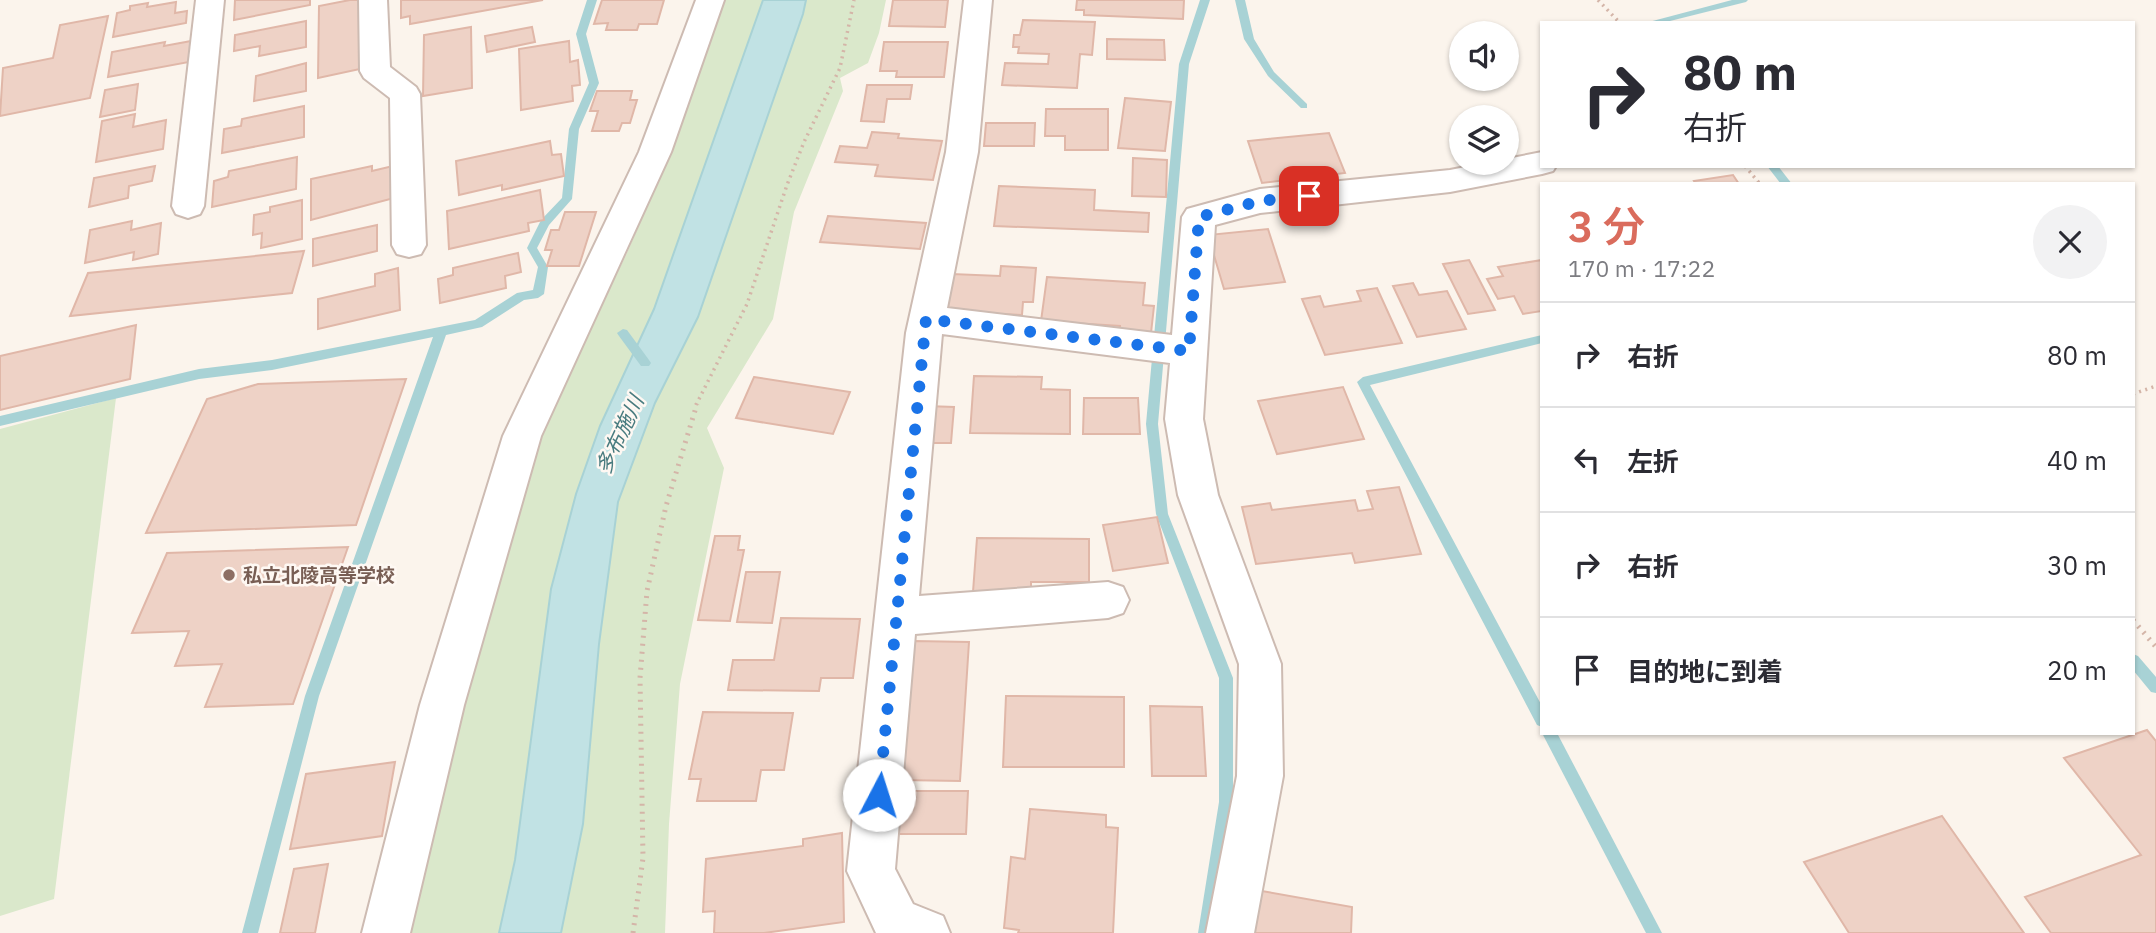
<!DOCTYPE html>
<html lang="ja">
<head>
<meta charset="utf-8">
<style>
	body { margin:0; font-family:"IBM Plex Sans","Noto Sans JP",sans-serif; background:#f2f2f3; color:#2b2b33; height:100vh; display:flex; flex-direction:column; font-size:26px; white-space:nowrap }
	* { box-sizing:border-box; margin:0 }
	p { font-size:23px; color:#7c7c81 }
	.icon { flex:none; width:38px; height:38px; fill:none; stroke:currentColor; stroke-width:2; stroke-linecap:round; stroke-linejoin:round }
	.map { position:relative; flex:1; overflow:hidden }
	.panel { position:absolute; left:1540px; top:182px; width:595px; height:553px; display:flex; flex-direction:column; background:#fff; border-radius:0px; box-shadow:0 2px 5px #0004 }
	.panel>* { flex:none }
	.guide { position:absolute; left:1540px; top:21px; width:595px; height:147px; border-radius:0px; box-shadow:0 2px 5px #0004; background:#fff; color:#2b2b33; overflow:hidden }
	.controls { position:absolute; left:1449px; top:21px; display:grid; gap:14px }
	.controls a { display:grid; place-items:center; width:70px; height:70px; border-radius:50%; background:#fff; box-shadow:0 2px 5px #0004; font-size:35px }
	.pin { position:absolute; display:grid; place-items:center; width:60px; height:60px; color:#fff; margin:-30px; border-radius:14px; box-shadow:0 4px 10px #0006 }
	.me { position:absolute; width:77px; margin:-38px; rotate:5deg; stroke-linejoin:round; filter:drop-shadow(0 0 5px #0008) }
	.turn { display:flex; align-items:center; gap:24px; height:147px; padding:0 28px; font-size:32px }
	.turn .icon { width:91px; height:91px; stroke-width:2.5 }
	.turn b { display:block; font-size:49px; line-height:60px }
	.round { display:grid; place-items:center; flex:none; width:74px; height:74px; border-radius:37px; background:#f2f2f3 }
	.overview { display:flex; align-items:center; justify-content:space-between; height:119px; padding:0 28px }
	h1 { font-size:42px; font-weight:600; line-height:52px; color:#da6c5d }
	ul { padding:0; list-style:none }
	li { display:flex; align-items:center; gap:21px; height:105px; padding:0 28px; border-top:2px solid #e1e1e2 }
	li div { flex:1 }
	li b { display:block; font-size:26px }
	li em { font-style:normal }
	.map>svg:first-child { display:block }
</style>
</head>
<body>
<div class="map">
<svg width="2156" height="933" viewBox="0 0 2156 933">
	<rect width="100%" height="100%" fill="#fbf4ec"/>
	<g fill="#dae8cb">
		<path d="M725 0H763L654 309 600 426 576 494 551 589 515 860 499 933H408L456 705 537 437 626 255 670 154Z"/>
		<path d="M806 0H886L879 33 868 63 840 78 843 91 794 212 773 319 707 428 724 468 680 684 669 824 665 933H561L583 824 599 644 618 502 655 403 698 317 803 14Z"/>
		<path d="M116 398 54 899 0 916V429Z"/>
	</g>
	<path fill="#c1e2e4" stroke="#a8d2d5" stroke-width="2" d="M763 0H806L803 14 698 317 655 403 618 502 599 644 583 824 561 933H499L515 860 551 589 576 494 600 426 654 309Z"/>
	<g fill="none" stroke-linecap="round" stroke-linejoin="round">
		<g fill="#a8d2d5" fill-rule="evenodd">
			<path d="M587 0H597L586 34 599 83 579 129 572 199 549 225 537 248 548 267 544 294 538 298 524 300 482 327 446 335 319 696 258 933H242L305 696 433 337 272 370 199 379 0 426V416L199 369 272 360 475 320 517 293 533 290 538 267 527 248 541 220 562 198 569 129 589 83 576 34Z"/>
			<path d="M1200 0H1210L1189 64 1158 424 1168 514 1233 678V802L1214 933H1198L1219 802V678L1156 514 1146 424 1179 64Z"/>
			<path d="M1235 0H1245L1254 39 1274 72 1307 104V108H1301L1268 76 1244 39Z"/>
			<path d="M1732 0H1748L1746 2 1662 23H1645Z"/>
			<path d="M1767 166H1778L1792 184H1781Z"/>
			<path d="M623 329 627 330 649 360 651 363 649 366H641L619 336 617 333Z"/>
			<path d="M1542 335V343L1370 385 1542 706V727L1537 725 1357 382 1363 377Z"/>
			<path d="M2133 654 2138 656 2156 677V693L2151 692 2133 670Z"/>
			<path d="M1542 733H1557L1662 933H1646Z"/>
		</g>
	</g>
	<g fill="#eed2c6" stroke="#e0b7a8" stroke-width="2">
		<path d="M235 0H310V5L234 20Z"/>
		<path d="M350 0H359L360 69 318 78 319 6Z"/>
		<path d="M401 0H543L410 24V16L401 18Z"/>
		<path d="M602 0H664L657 24H639L637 30H606L608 23 594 24Z"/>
		<path d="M893 0H948L945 27 889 26Z"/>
		<path d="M1077 0H1184L1183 19 1084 15V10H1076Z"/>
		<path d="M176 2 175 13 187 11 186 23 113 37 117 13 130 10V6L148 3 147 7Z"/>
		<path d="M108 16 90 98 0 116 3 68 53 58 60 25Z"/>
		<path d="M1023 20 1095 22 1092 55 1080 54 1077 88 1002 85 1005 63 1048 64 1049 54 1018 53 1019 47H1013L1014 35H1020Z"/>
		<path d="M306 21V47L259 56 260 46 234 51 235 35Z"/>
		<path d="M471 27 472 88 423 96 424 35Z"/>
		<path d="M532 27 535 42 487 52 485 36Z"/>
		<path d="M1107 39 1164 40 1165 60 1107 59Z"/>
		<path d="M191 41 189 62 108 77 112 52 165 42 164 46Z"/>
		<path d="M569 41 570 62 578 60 580 85 572 86 573 101 521 110 519 49Z"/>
		<path d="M884 42H948L944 77H896L897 71H880Z"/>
		<path d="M306 63V91L254 101 256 76Z"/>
		<path d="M138 84 135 110 100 117 105 90Z"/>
		<path d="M867 85H912L910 99H887L884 122 861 121Z"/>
		<path d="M597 91H632L630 100H637L630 123H622L619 131H592L598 111H590Z"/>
		<path d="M1125 98 1171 102 1165 151 1118 148Z"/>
		<path d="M304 106V137L222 153 224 129 241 126 242 119Z"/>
		<path d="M1046 109H1108V150H1065V136H1045Z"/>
		<path d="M135 114 133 127 166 120 163 149 96 162 102 121Z"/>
		<path d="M986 123H1035L1034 146H984Z"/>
		<path d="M872 132 899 134 898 138 942 141 933 180 875 176 878 165 835 162 840 146 867 148Z"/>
		<path d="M1329 133 1345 173 1262 183 1248 141Z"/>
		<path d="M550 141 552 155 561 154 564 176 502 190V185L459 195 456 161Z"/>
		<path d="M297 157 296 189 212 207 214 181 228 177 229 171Z"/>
		<path d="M1133 158 1167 160 1166 197 1132 196Z"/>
		<path d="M155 166 152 181 129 186 128 198 89 207 94 178Z"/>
		<path d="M372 166V171L393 166 394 198 311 220V179Z"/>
		<path d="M1733 175 1739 184H1696L1694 181Z"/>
		<path d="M999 186 1095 190 1094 210 1149 213 1148 232 994 226Z"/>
		<path d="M540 190 544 220 528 223 529 231 449 249 447 211Z"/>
		<path d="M302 200V239L261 248 262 233 253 235 254 215 270 212V207Z"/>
		<path d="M565 212H596L579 266H547L552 250H545L551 230H559Z"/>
		<path d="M828 216 926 223 920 249 820 242Z"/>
		<path d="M132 221 131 230 161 223 158 254 133 260 134 252 85 263 90 230Z"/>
		<path d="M377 225V251L313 266V239Z"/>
		<path d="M1268 229 1285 282 1224 289 1208 235Z"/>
		<path d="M304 251 292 293 70 316 88 273Z"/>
		<path d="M518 253 521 272 505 276 506 288 440 303 438 279 453 275V268Z"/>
		<path d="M1469 260 1495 310 1468 314 1443 264Z"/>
		<path d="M1542 260V311L1523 314 1514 296 1498 299 1487 279 1503 276 1498 267Z"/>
		<path d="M1001 266 1036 268 1033 302H1023L1022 315 946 312 952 274 1000 276Z"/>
		<path d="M398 268 400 310 318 329V299L375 286V274Z"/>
		<path d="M1047 277 1145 283 1143 305 1154 306 1151 333 1120 331V326L1041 321Z"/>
		<path d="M1413 283 1419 295 1447 291 1466 329 1417 337 1393 286Z"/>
		<path d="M1377 288 1402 343 1325 355 1302 299 1320 296 1324 307 1361 301 1357 291Z"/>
		<path d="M136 325 130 379 0 410V356Z"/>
		<path d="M974 376 1042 377 1041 389 1070 390V434L970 433Z"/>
		<path d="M754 377 850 392 833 434 736 418Z"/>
		<path d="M406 379 356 525 146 533 207 399 258 384Z"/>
		<path d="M1343 387 1364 439 1277 454 1258 401Z"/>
		<path d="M1084 398H1138L1140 434H1083Z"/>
		<path d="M926 406 954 407 951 443H922Z"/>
		<path d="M1399 487 1421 554 1355 563 1352 553 1256 564 1242 507 1270 503 1272 510 1355 500 1358 511 1373 509 1367 491Z"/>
		<path d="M1157 517 1168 563 1113 571 1103 525Z"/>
		<path d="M715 536H740L738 550H744L730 621 698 620Z"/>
		<path d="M977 538 1089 539V582H1031V592H973Z"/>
		<path d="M348 547 293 704 205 707 222 664 175 666 189 631 132 633 167 553Z"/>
		<path d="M746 572H780L772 623 737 622Z"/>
		<path d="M781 618 860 619 853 678H821L819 691 728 690 733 660H774Z"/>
		<path d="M914 641 969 642 960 781 901 780Z"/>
		<path d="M1006 696 1124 697V767H1003Z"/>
		<path d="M1150 706 1202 707 1206 776H1152Z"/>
		<path d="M703 712 793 713 784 770H761L756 801H697L701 779H689Z"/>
		<path d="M2147 730 2156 741V933H2051L2025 897 2141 855 2064 758Z"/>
		<path d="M395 762 382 836 290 849 306 774Z"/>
		<path d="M899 791H968L966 834H895Z"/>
		<path d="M1030 809 1106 815V827L1118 828 1113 933H1018L1019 930 1004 928 1011 857 1025 859Z"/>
		<path d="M1942 816 2024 933H1849L1804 862Z"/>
		<path d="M842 833 844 922 764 933H714L715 911 703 912 706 859 803 846V839Z"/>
		<path d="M328 864 315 933H280L294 869Z"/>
		<path d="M1256 890 1352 907 1351 933H1253Z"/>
	</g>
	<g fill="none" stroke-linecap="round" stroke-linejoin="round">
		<g stroke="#cdbbb2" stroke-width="4">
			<g id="minor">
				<path d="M196 0H224L204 206 200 214 188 218 176 214 172 206Z"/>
				<path d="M359 0H387L390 67 416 87 420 94 426 245 421 254 409 257 397 254 392 245 390 98 364 78 360 71Z"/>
				<path d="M696 0H724L671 152 541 436 464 705 410 933H362L420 705 503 436 639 152Z"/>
				<path d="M964 0H992L978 152 947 308 1172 335 1182 217 1187 209 1260 189 1450 170 1486 163H1507V159L1542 152V166H1556L1553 171 1542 174 1450 192 1260 213 1215 225 1203 419 1218 495 1281 664 1283 776 1254 933H1206L1237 776 1239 664 1178 495 1165 419 1170 363 942 334 919 596 1108 582 1123 587 1129 600 1123 613 1108 618 915 634 895 869 913 904 943 916 950 933H876L847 871 906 333 946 152Z"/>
			</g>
		</g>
		<g stroke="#d4b5a8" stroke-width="3.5" stroke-dasharray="2 4.5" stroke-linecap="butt">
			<path d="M1598 0 1620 23"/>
			<path d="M1745 166 1760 184"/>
			<path d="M2133 394 2156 386"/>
			<path d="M696 405 747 304 787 185 804 142 840 68 854 0"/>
		</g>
		<g stroke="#d4b5a8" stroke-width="5" stroke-dasharray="2 6" stroke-linecap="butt">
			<path d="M2133 620 2156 647"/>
			<path d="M633 933 643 858 640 678 647 591 666 506 697 404"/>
		</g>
		<use href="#minor" fill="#fff" fill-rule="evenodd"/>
	</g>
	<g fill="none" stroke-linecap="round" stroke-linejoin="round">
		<path stroke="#1a73e8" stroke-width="12" stroke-dasharray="0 21.6" d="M879 795 926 319 1189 351 1199 217 1260 201 1309 196"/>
	</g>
	<circle fill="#8d6e63" stroke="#fef8f3" stroke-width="2.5" cx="229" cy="575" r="7"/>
	<g text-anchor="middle" stroke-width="5" stroke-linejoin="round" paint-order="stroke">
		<g font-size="19" font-weight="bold" fill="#785e54" stroke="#fef8f3" text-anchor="start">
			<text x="243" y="582">私立北陵高等学校</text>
		</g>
		<g font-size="21" font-style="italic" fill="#487b7f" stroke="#fef8f3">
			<text transform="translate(620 435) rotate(-65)" y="7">多布施川</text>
		</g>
	</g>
</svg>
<div class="controls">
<a><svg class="icon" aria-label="sound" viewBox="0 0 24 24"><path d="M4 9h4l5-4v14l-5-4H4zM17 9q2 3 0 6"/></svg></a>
<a><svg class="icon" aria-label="layers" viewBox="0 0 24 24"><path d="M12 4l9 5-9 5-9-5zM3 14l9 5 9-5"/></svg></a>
</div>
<div class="pin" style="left:1309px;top:196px;background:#d93025"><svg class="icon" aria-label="arrive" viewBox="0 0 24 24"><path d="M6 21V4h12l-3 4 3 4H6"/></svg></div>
<svg class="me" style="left:879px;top:795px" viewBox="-20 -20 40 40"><circle r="19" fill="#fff"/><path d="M0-13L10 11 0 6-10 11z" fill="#1a73e8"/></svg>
<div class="guide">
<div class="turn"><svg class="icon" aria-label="right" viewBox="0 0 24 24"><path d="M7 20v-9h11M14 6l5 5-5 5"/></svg><div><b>80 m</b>右折</div></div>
</div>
<section class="panel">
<div class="overview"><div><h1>3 分</h1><p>170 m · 17:22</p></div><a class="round"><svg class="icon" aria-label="close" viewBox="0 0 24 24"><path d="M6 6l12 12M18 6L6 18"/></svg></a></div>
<ul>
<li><svg class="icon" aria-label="right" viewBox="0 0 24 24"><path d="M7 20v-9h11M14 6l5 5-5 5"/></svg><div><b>右折</b></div><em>80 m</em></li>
<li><svg class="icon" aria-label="left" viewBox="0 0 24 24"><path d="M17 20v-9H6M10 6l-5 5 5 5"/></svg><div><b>左折</b></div><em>40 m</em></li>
<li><svg class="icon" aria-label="right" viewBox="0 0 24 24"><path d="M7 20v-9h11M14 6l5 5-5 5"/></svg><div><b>右折</b></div><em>30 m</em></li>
<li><svg class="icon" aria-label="arrive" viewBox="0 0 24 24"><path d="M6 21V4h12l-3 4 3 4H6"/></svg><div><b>目的地に到着</b></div><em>20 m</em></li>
</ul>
</section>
</div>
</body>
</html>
